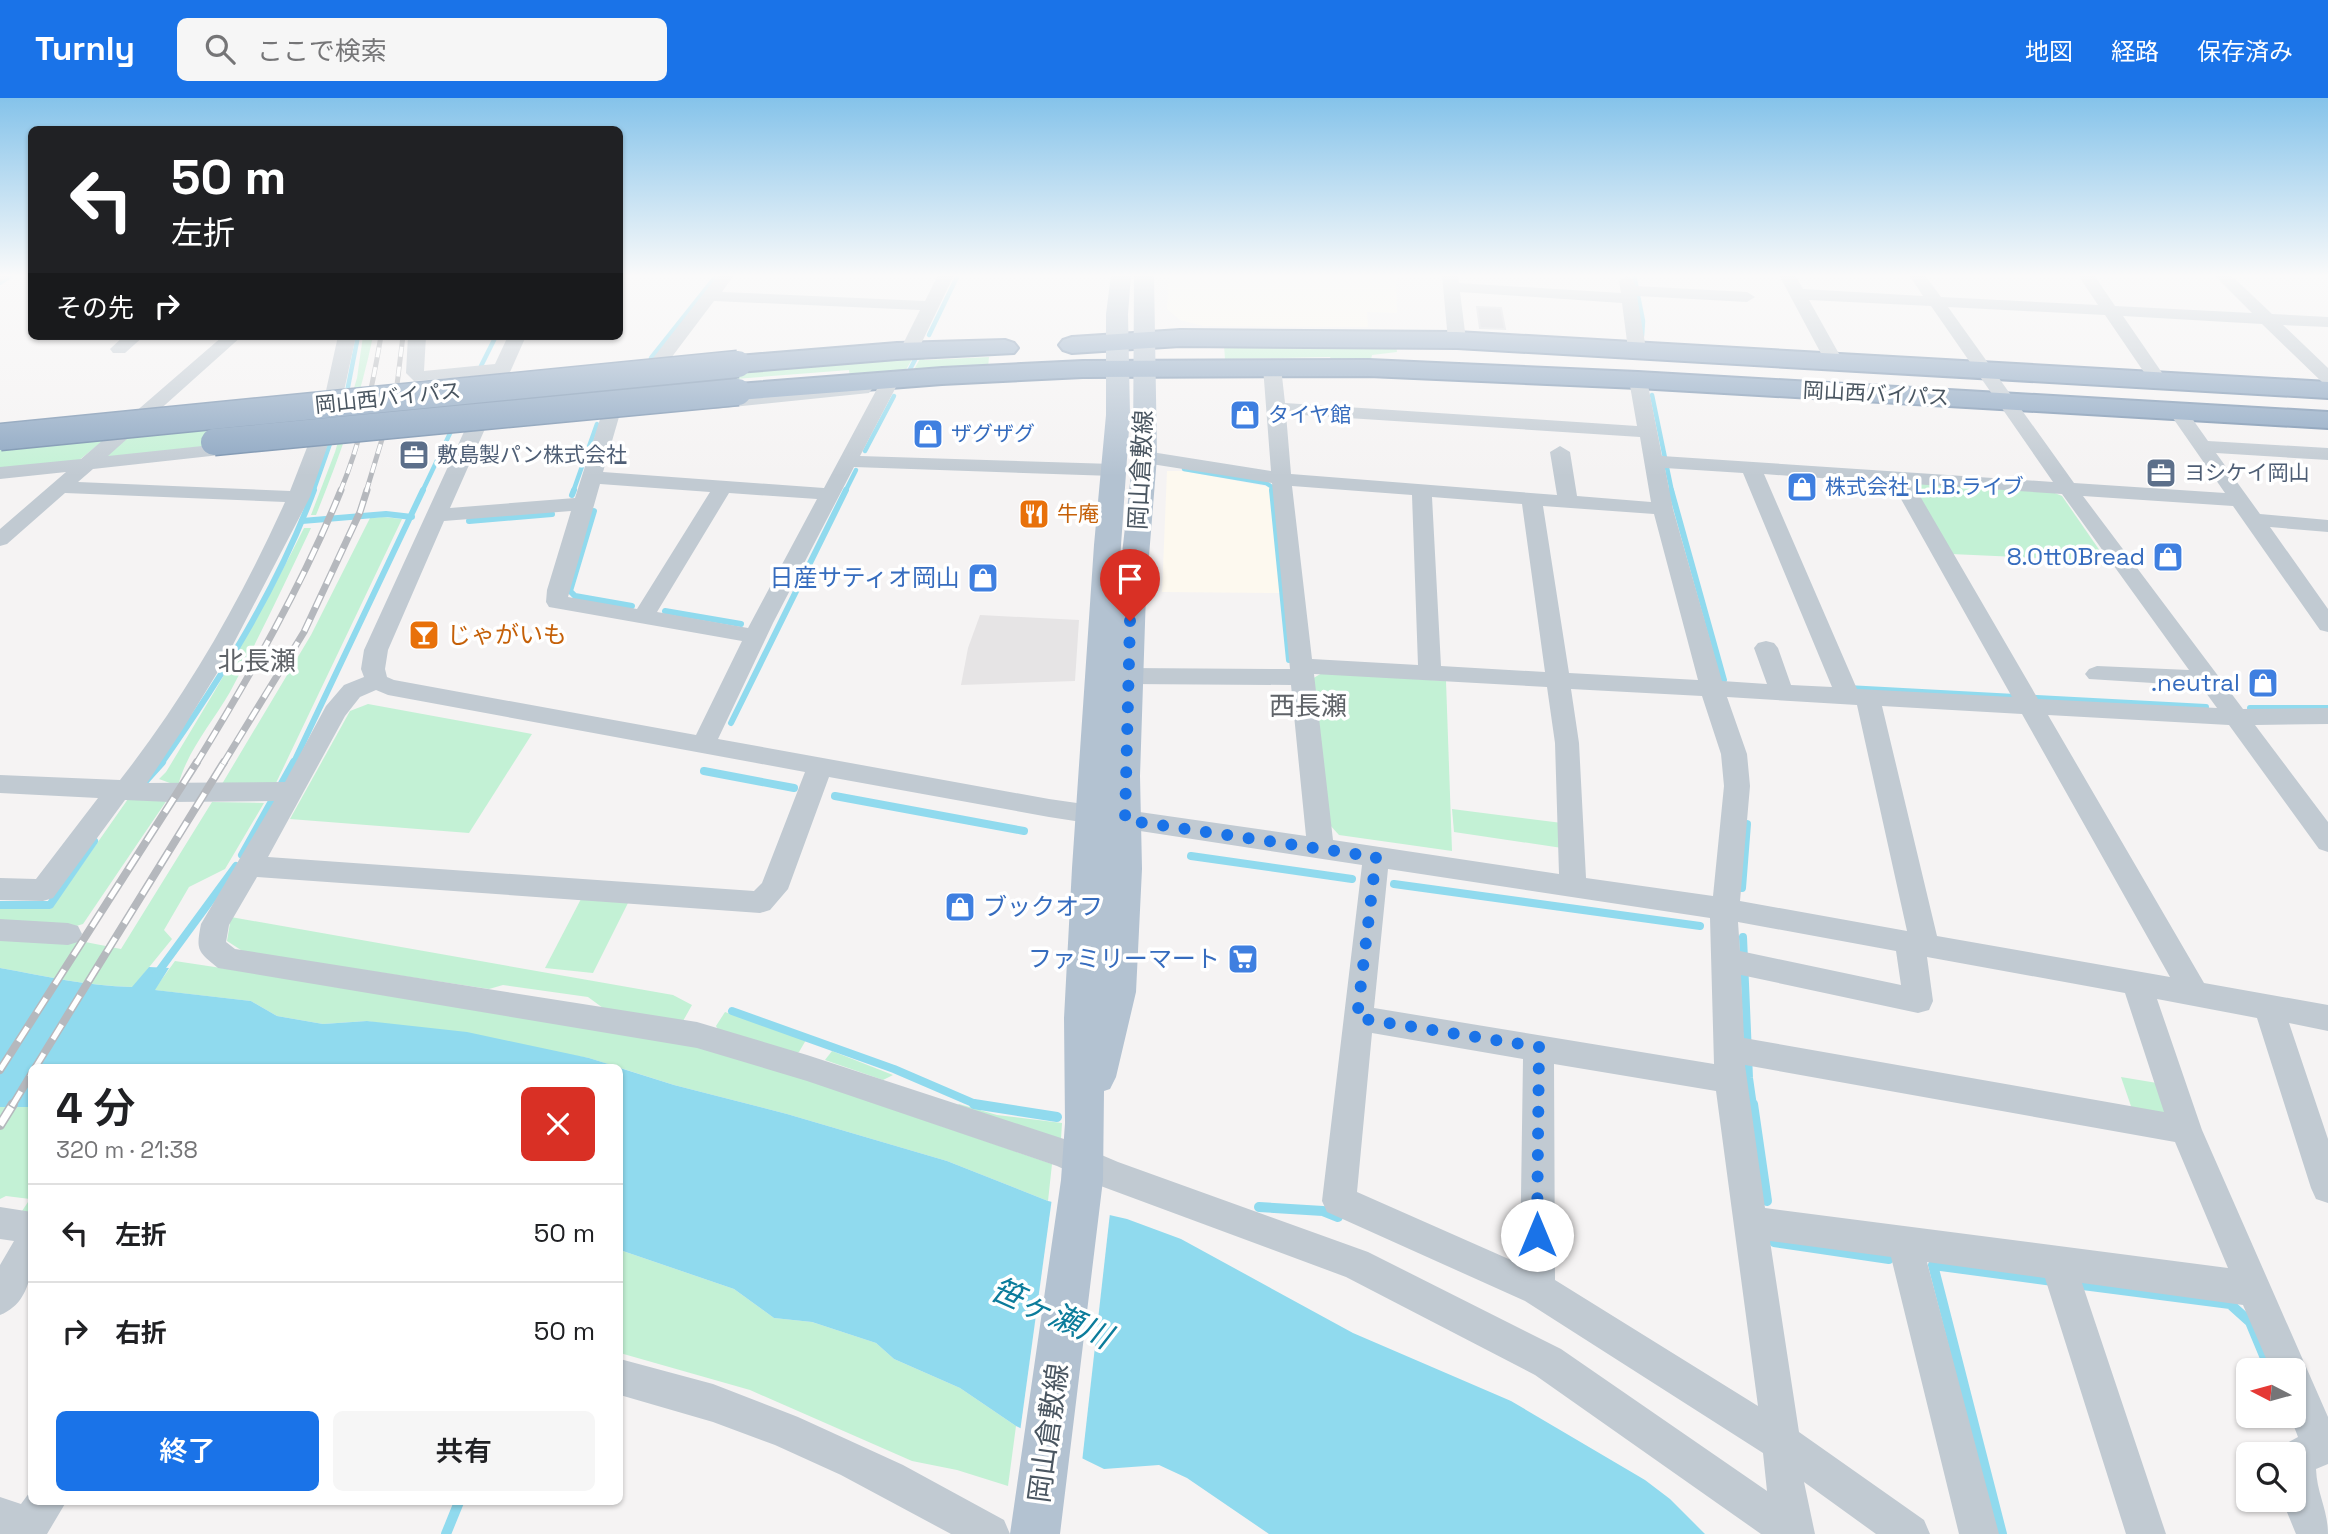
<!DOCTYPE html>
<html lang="ja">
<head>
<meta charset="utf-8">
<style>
	body { margin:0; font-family:"Space Grotesk","Noto Sans JP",sans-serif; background:#f6f6f6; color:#202124; height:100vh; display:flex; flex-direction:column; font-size:26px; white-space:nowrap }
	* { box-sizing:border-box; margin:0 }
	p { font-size:23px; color:#757577 }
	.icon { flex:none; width:38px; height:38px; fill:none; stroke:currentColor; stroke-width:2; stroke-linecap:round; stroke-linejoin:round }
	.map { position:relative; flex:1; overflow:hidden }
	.details { position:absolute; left:28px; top:966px; width:595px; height:441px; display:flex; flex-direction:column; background:#fff; border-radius:10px; box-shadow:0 2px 5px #0004 }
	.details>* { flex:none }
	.banner { position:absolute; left:28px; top:28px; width:595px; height:214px; border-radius:10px; box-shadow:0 2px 5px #0004; background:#202124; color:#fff; overflow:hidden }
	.needle { width:46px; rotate:276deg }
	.buttons { position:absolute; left:2236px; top:1260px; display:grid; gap:14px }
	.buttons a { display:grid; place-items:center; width:70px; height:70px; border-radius:10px; background:#fff; box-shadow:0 2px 5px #0004; font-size:35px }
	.pin { position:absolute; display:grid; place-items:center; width:60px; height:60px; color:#fff; margin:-72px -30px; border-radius:50% 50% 50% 0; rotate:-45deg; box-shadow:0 0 7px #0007 }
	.pin .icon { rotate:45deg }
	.me { position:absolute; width:77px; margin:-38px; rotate:0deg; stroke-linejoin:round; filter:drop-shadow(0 0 5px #0008) }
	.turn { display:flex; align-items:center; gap:24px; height:147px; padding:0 28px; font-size:32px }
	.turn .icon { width:91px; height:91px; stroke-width:2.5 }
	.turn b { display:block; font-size:49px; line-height:60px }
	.then { display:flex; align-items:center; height:66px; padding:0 28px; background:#0003; gap:14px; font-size:26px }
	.round { display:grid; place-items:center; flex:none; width:74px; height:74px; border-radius:10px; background:#f6f6f6 }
	.headline { display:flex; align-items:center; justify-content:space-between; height:119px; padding:0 28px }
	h1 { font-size:42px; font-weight:600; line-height:52px }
	.action { display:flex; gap:14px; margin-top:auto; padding:14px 28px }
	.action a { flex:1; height:80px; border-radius:10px; background:#1a73e8; color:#fff; font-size:28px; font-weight:600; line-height:80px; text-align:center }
	.action a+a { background:#f6f6f6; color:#202124 }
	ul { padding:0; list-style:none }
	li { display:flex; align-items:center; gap:21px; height:98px; padding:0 28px; border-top:2px solid #e0e0e0 }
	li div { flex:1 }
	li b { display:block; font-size:26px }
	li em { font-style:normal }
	header { display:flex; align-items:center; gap:42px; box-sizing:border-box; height:98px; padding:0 35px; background:#1a73e8; color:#fff }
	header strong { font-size:33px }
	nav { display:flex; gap:38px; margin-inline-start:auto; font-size:24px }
	.search { width:490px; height:63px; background:#f6f6f6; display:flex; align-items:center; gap:18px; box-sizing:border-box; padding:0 24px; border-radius:10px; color:#757577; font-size:26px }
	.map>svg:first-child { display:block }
</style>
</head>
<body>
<header>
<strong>Turnly</strong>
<div class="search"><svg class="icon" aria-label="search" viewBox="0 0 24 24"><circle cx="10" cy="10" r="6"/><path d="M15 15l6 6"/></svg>ここで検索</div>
<nav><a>地図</a><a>経路</a><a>保存済み</a></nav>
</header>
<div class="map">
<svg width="2328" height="1436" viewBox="0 0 2328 1436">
	<rect width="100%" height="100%" fill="#f5f3f3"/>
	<g fill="#fdf9ef">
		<path d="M1169 177 1396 178 1397 215 1367 214 1368 229 1203 228 1180 222 1167 211Z"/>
		<path d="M1167 373H1184L1270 389 1280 495 1162 494Z"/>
	</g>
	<path fill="#e6e4e5" d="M980 517 1079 522 1075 583 961 587 968 550Z"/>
	<g fill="#c3f1d5">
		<path d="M363 238H373C360 301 340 358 316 417H311L335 354 357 280Z"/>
		<path d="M1396 246 1397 254 1372 257 1371 262 1331 261 1330 259 1225 261 1224 247H1305L1307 251H1319L1320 247Z"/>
		<path d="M914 258 904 275 850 280 849 272 735 281 626 309 663 270Z"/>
		<path d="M921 259 925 262 989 259 988 270 912 275Z"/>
		<path d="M285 306 266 345 101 363 147 322Z"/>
		<path d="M114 323 121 325 119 330 78 363 0 372V352L12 336H5L0 342V333Z"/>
		<path d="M1917 384 2050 393 2062 398 2107 463 1951 456 1912 388Z"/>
		<path d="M383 419 402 421 276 685 222 686 311 537 370 420Z"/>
		<path d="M304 430H311C285 485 259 540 230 594 212 625 187 653 178 688L159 681 166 674C215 594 262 514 304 430Z"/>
		<path d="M1322 575 1446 583 1452 753 1339 737 1329 726 1312 581Z"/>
		<path d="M368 606 532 636 469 735 290 721 350 613Z"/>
		<path d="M128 701 167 702 83 826 63 832 0 828V810L51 811Z"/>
		<path d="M212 704 264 705 225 771 189 789 164 832 172 841 133 889C87 888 45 878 0 870V837L75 842 121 851Z"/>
		<path d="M1452 711 1562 725V750L1454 734Z"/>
		<path d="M581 801 628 805 593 875 545 870Z"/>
		<path d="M231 819 673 897 692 907 683 923 603 910 588 899 503 887 489 891 244 854 227 843Z"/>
		<path d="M175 863 508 913 692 945 801 980 1052 1066 1048 1103 947 1063 787 1016 674 987 589 960 367 923 323 926 277 918 251 903 154 892Z"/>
		<path d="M725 914 806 942 799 954 789 957 720 936 716 928Z"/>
		<path d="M832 953 893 977 883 982 825 962Z"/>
		<path d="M2121 979 2157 985 2167 1013 2158 1018 2133 1014Z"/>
		<path d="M959 1006 997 1017 1062 1025 1061 1041 955 1010Z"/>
		<path d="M0 1009H31V1116H20L30 1101 6 1098 0 1101Z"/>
		<path d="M620 1152 734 1191 774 1220 812 1224 876 1245 894 1261 960 1290 1016 1328 1008 1388 957 1372 912 1363 750 1292 620 1255Z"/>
	</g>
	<g fill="#90daee">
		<path d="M149 869 169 870 155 892 251 903 277 918 323 926 367 923 467 934 589 960 618 969 32 970 31 1009H0V870C45 878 87 888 132 889Z"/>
		<path d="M620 970 674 987 787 1016 947 1063 1048 1103 1127 1121 1181 1141 1353 1235 1511 1303 1645 1382 1670 1401 1705 1436H1269L1187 1380 1159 1367 1104 1371 1016 1328 960 1290 894 1261 876 1245 812 1224 774 1220 734 1191 620 1152Z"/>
	</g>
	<path fill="#f5f3f3" d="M1052 1100 1110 1115 1082 1364 1020 1334Z"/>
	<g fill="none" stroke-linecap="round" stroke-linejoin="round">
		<g stroke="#90daee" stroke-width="4.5">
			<path d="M1634 177 1643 223 1642 238"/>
			<path d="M0 185 12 177"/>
			<path d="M929 237 958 177"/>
			<path d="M651 260 717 177"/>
			<path d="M481 268 496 238"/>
			<path d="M908 275 917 258"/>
			<path d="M1652 297 1672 394"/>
			<path d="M346 299 358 238"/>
			<path d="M865 353 894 298"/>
			<path d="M1184 371 1266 385 1272 389V394"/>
			<path d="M313 394 332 340"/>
			<path d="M422 394 453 329"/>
			<path d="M573 394 597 326"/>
			<path d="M845 394 856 372"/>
		</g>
		<g stroke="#90daee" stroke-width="6">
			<path d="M1272 392 1289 562"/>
			<path d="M1671 392 1724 582"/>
			<path d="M572 397 574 392"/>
			<path d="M594 413 570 493 575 498 632 508"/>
			<path d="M302 423 386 416 412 419"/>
			<path d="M469 423 552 416"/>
			<path d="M665 513 741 526"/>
			<path d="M1847 590 2206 609"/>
			<path d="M2250 610H2328"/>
			<path d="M731 625 846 392"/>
			<path d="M161 666C220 582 278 490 314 392"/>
			<path d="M293 666 423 392"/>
		</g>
		<g stroke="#90daee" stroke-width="8">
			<path d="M704 673 794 690"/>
			<path d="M144 684 162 664"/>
			<path d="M835 698 1024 733"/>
			<path d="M242 757 294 664"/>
			<path d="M1191 758 1352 781"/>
			<path d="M1394 786 1700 828"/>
			<path d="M1742 790 1747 726"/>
			<path d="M0 807H50L94 743"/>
			<path d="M1743 839 1749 980 1753 1008"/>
			<path d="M156 877 236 768"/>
			<path d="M732 913 894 971 980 1008"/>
		</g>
		<g stroke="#90daee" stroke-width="10">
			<path d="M974 1006 1057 1019"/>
			<path d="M1753 1006 1767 1103"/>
			<path d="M1259 1109 1323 1113 1338 1119"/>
			<path d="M1774 1144 1889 1161"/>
			<path d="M2075 1186 2230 1206 2250 1224 2270 1272"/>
			<path d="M446 1436 459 1404"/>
			<path d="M2002 1436 1933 1167 2053 1183"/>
		</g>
	</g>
	<path fill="#cdcfd5" stroke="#d7d9de" stroke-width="2" d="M1477 209 1501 210 1505 231 1480 230Z"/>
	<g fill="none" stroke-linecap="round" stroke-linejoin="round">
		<g stroke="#7690ad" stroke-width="4">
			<g id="highway">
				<path d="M1180 232 1457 234 2328 284V300L1457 250 1180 248 1072 255 1063 252 1059 247 1063 242 1072 239Z"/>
				<path d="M1005 242 1014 245 1018 250 1014 255 897 261 738 274 729 272 725 266 729 260 738 258 897 245Z"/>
				<path d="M1369 262 1638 274 2328 314V330L1638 290 1369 278 1083 279 942 286 738 302 729 300 725 294 729 288 738 286 942 270 1083 263Z"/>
			</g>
		</g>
		<g fill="#c1cad2" fill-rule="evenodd">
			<path d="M0 177H12L0 184Z"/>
			<path d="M718 177H734L722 194 925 203 938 177H954L921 246 912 251 903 246 920 212 714 203 662 272 619 319 603 374 824 390 878 289 887 284 896 289 860 358 1113 366 1123 372 1113 378 854 369 773 525 718 641 1049 701 1306 738 1291 587 1128 586 1120 583 1116 578 1120 573 1128 570 1290 571 1272 385 1145 365 1135 359 1145 353 1271 373 1263 269 1266 265 1272 264 1281 269 1285 305 1637 328 1629 282 1638 277 1647 282 1662 358 2053 384 1931 208 1809 202 1843 263 1834 268 1825 263 1779 177H1795L1803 191 1923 198 1909 177H1925L1941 199 2098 207 2078 177H2094L2115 208 2252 215 2214 177H2231L2272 216 2328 219V229L2283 227 2328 270V285L2322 284 2262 226 2123 218 2167 282 2158 287 2152 286 2105 217 1948 209 2074 385 2225 395 2168 313 2177 307 2184 309 2208 343 2328 350V362L2216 355 2260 416 2328 422V434L2270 429 2328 511V534L2320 532 2233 408 2083 398 2243 611 2328 610V626L2255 627 2328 724V754L2319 751 2229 627 2048 617 2204 885 2328 907V933L2289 925 2328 1041V1105L2316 1101 2311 1090 2257 920 2157 901 2202 1032 2328 1319V1366L2316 1371C2317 1396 2328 1412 2328 1436H2296L2282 1402H2294V1356H2280L2283 1347 2298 1339 2290 1318H2294V1272H2271L2243 1207 2082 1185 2166 1436H2126L2045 1180 1927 1164 1999 1436H1959L1891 1159 1770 1143 1799 1334 1924 1422 1930 1436H1876L1804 1384 1815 1436H1761L1535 1277 1346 1179 1098 1087 1057 1068 807 983 697 950 218 870C197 853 196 852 201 826L274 703 170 704 125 702 53 800 43 803 0 802V780L36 781 98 700 0 695V677L120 682C186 598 241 502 285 404L65 395 7 446 0 448V431L66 374 0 381V369L81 361 223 238H242L108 358 240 344 247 346 250 350 247 354 93 371 78 384 290 393 322 311 338 238H356L340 311 310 399 225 562 181 634 147 685 285 684 326 608 344 587 364 579 361 571 364 552 490 277 414 283 406 275 408 238H426L424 273 495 266 508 238H526L450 410 575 400 601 318 650 264ZM1286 316 1640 339 1651 404 1577 398 1570 354 1560 348 1550 354 1557 397 1291 376ZM1665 370 1743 375 1832 589 1791 587 1778 550 1774 545 1766 543 1758 545 1754 550 1767 586 1722 583 1673 411ZM1764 376 1892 385 2012 599 1857 591ZM600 386 710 394 637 511 568 499ZM1913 386 2062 396 2189 572 2097 568 2089 571 2085 576 2089 581 2201 588 2217 610 2038 601ZM1292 388 1412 397 1418 567 1312 561ZM729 395 817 401 748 530 657 514ZM1432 399 1522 406 1545 574 1441 568ZM1543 408 1654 416 1698 582 1569 575ZM571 413 547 492 546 504 549 509 742 543 696 637 394 582 387 579 385 571 388 552 444 423ZM1314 576 1547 589 1555 645 1559 776 1333 742ZM1571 591 1702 598 1721 656 1724 688 1713 798 1586 780 1579 645ZM376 592 388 597 805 674 762 785 754 793 268 759 345 618 360 599ZM1727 599 1857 607 1907 833 1740 803 1750 688 1747 656ZM1882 608 2022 616 2170 879 1937 838ZM829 679 1049 719 1362 767 1322 1103 1327 1114 1525 1203 1763 1355 1767 1393 1561 1251 1368 1154 1118 1064 1064 1041 807 957 697 924 235 851 226 844 229 827 257 779 760 815 770 812 788 791ZM1388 771 1710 820 1714 966 1374 910ZM1738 824 1896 853 1901 887 1740 853ZM1927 859 2125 895 2164 1014 1744 940 1741 877 1918 915 1929 912 1933 903ZM1372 935 1523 961 1520 1166 1357 1094ZM1554 966 1716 993 1758 1308 1555 1182ZM1745 967 2175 1044 2228 1170 1765 1110Z"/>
			<path d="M1442 177H1458L1459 185 1621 195 1619 183 1627 178 1633 180 1636 188 1747 194 1755 199 1747 204 1637 198 1646 251 1637 256 1628 251 1622 205 1460 194 1466 242 1457 247 1448 242Z"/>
			<path d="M124 238H144L125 255H113L110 251Z"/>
			<path d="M863 286 872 291 869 295 713 311 704 305 713 299Z"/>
			<path d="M0 821 68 825 78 828 82 836 78 844 68 847 0 843Z"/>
			<path d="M0 1109 32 1114C32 1149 40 1201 0 1217V1167L14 1143 0 1141Z"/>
			<path d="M620 1261 713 1286 798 1319 903 1367 1004 1422 1010 1436H951L841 1377 775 1347 713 1324 620 1297Z"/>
			<path d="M32 1391V1404H66L47 1436H0V1399L21 1406Z"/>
		</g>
		<path fill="#b3c2d1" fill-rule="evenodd" d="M1111 177H1131L1128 216 1130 317 1118 491 1133 359 1134 177H1154L1157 359 1146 495 1140 678 1142 771 1136 894 1116 979 1110 991 1104 993 1103 1082 1060 1436H1010L1061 1082 1065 1025 1064 920 1072 770 1094 447 1106 317V216Z"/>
		<use href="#highway" fill="#8ba5c1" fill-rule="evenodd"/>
		<g stroke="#b5b8bd" stroke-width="5">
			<g id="rail-far3">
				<path d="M340 394C361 344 372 291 381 238"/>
				<path d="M366 394 396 295 403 238"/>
			</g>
		</g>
		<g stroke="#b5b8bd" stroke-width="7">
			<g id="rail-far2">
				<path d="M196 666C250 578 302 488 341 392"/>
				<path d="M223 666 304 534 360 414 367 392"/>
			</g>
		</g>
		<g stroke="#b5b8bd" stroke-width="8">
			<g id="rail-far1">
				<path d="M35 970 224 664"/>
				<path d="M0 972 197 664"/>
				<path d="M12 1008 32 975"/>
			</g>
		</g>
		<g stroke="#b5b8bd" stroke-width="10">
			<path id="rail" d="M0 1027 13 1006"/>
		</g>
		<use href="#rail-far3" stroke="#fff" stroke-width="3.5" stroke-dasharray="10" stroke-linecap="butt"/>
		<use href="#rail-far2" stroke="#fff" stroke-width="4.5" stroke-dasharray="13" stroke-linecap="butt"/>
		<use href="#rail-far1" stroke="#fff" stroke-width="5" stroke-dasharray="17" stroke-linecap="butt"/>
		<use href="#rail" stroke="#fff" stroke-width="7" stroke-dasharray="21" stroke-linecap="butt"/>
		<g stroke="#7690ad" stroke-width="29" stroke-linecap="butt">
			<g id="highway-bridge">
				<path d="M0 339 738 266"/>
				<path d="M214 344 738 294"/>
			</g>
		</g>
		<use href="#highway-bridge" stroke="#8ba5c1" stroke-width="26"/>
	</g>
	<linearGradient id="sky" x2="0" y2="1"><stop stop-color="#85c3ea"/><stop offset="0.47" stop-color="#fafafa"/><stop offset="1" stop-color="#fafafa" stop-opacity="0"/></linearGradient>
	<rect width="2328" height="378" fill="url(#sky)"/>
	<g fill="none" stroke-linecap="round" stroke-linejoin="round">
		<path stroke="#1a73e8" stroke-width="12" stroke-dasharray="0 21.6" d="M1130 523 1125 722 1376 759 1357 920 1539 949 1537 1137"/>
	</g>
	<defs>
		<g id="shop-square" transform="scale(1.575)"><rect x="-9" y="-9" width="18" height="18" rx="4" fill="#3f7fe0" stroke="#fff"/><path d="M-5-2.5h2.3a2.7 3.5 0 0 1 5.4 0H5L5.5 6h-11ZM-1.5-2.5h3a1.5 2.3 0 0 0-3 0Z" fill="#fff"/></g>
		<g id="office-square" transform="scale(1.575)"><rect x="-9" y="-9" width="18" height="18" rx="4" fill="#5c6f8a" stroke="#fff"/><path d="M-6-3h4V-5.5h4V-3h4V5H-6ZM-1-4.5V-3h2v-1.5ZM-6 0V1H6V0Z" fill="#fff"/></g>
		<g id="restaurant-square" transform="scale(1.575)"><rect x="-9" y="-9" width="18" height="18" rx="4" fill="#e8710a" stroke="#fff"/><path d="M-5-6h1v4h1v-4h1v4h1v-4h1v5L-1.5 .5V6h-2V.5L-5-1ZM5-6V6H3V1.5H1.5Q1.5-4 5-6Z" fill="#fff"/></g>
		<g id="bar-square" transform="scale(1.575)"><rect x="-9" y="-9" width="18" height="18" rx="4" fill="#e8710a" stroke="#fff"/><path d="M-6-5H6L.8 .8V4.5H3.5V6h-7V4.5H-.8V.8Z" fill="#fff"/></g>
		<g id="supermarket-square" transform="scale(1.575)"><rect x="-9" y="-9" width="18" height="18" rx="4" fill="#3f7fe0" stroke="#fff"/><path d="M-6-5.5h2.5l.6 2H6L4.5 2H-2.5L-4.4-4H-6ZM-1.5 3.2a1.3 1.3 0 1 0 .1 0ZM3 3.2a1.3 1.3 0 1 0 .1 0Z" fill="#fff"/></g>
	</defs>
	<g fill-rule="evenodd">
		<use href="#shop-square" x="1245" y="317"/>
		<use href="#shop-square" x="928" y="336"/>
		<use href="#office-square" x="414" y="357"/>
		<use href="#office-square" x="2161" y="375"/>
		<use href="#shop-square" x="1802" y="389"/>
		<use href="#restaurant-square" x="1034" y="416"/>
		<use href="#shop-square" x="2168" y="459"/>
		<use href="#shop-square" x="983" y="480"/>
		<use href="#bar-square" x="424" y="537"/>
		<use href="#shop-square" x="2263" y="585"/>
		<use href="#shop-square" x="960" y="809"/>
		<use href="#supermarket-square" x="1243" y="861"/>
	</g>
	<g text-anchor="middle" stroke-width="7" stroke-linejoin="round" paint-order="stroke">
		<g font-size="21" fill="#4a5661" stroke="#fff">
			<text transform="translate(1876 296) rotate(3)" y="7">岡山西バイパス</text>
			<text transform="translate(388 300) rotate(-6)" y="7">岡山西バイパス</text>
		</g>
		<g font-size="21" fill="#366cbe" stroke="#fff" text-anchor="start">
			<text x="1268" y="324">タイヤ館</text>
			<text x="951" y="343">ザグザグ</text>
			<text x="1825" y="396">株式会社 L.I.B.ライブ</text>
		</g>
		<g font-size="21" fill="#4e5e75" stroke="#fff" text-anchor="start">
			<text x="437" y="364">敷島製パン株式会社</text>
			<text x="2184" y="382">ヨシケイ岡山</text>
		</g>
		<g font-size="21" fill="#c56008" stroke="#fff" text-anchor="start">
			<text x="1057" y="423">牛庵</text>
		</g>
		<g font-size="24" fill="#4a5661" stroke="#fff">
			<text transform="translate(1141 372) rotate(-87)" y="8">岡山倉敷線</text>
		</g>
		<g font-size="24" fill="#366cbe" stroke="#fff" text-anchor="end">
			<text x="2145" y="467">8.OttOBread</text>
			<text x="960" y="488">日産サティオ岡山</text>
			<text x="2240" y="593">.neutral</text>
			<text x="983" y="817" text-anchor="start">ブックオフ</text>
			<text x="1220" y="869">ファミリーマート</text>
		</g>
		<g font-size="24" fill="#c56008" stroke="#fff" text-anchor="start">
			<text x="447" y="545">じゃがいも</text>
		</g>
		<g font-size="26" fill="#5f6368" stroke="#fff">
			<text x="257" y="572">北長瀬</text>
			<text x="1308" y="617">西長瀬</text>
		</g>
		<g font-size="28" fill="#4a5661" stroke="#fff">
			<text transform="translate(1048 1335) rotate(-82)" y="10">岡山倉敷線</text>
		</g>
		<g font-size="32" font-style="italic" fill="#0c7c9b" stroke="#fff">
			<text transform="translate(1051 1215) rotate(24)" y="11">笹ヶ瀬川</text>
		</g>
	</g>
</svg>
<div class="buttons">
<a><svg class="needle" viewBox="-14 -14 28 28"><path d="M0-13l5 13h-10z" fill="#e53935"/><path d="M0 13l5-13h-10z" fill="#757577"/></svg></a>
<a><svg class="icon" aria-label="search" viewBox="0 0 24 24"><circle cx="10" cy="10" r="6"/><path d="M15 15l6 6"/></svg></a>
</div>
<div class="pin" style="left:1130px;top:523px;background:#d93025"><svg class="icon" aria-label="arrive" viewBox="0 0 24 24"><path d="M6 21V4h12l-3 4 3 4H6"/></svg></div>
<svg class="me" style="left:1537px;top:1137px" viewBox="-20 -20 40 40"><circle r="19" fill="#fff"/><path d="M0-13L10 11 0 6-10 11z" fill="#1a73e8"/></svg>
<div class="banner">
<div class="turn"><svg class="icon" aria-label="left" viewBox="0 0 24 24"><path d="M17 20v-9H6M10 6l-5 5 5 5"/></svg><div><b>50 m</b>左折</div></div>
<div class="then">その先<svg class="icon" aria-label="right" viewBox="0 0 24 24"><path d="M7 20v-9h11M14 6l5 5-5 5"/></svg></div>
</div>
<section class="details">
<div class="headline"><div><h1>4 分</h1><p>320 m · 21:38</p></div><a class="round" style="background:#d93025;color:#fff"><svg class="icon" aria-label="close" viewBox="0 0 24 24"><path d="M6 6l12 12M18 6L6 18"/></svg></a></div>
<ul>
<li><svg class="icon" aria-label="left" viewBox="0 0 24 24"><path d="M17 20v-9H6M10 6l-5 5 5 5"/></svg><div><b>左折</b></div><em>50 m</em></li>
<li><svg class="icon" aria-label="right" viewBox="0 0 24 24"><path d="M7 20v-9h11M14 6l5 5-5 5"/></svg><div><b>右折</b></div><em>50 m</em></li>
</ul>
<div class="action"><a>終了</a><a>共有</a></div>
</section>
</div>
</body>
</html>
